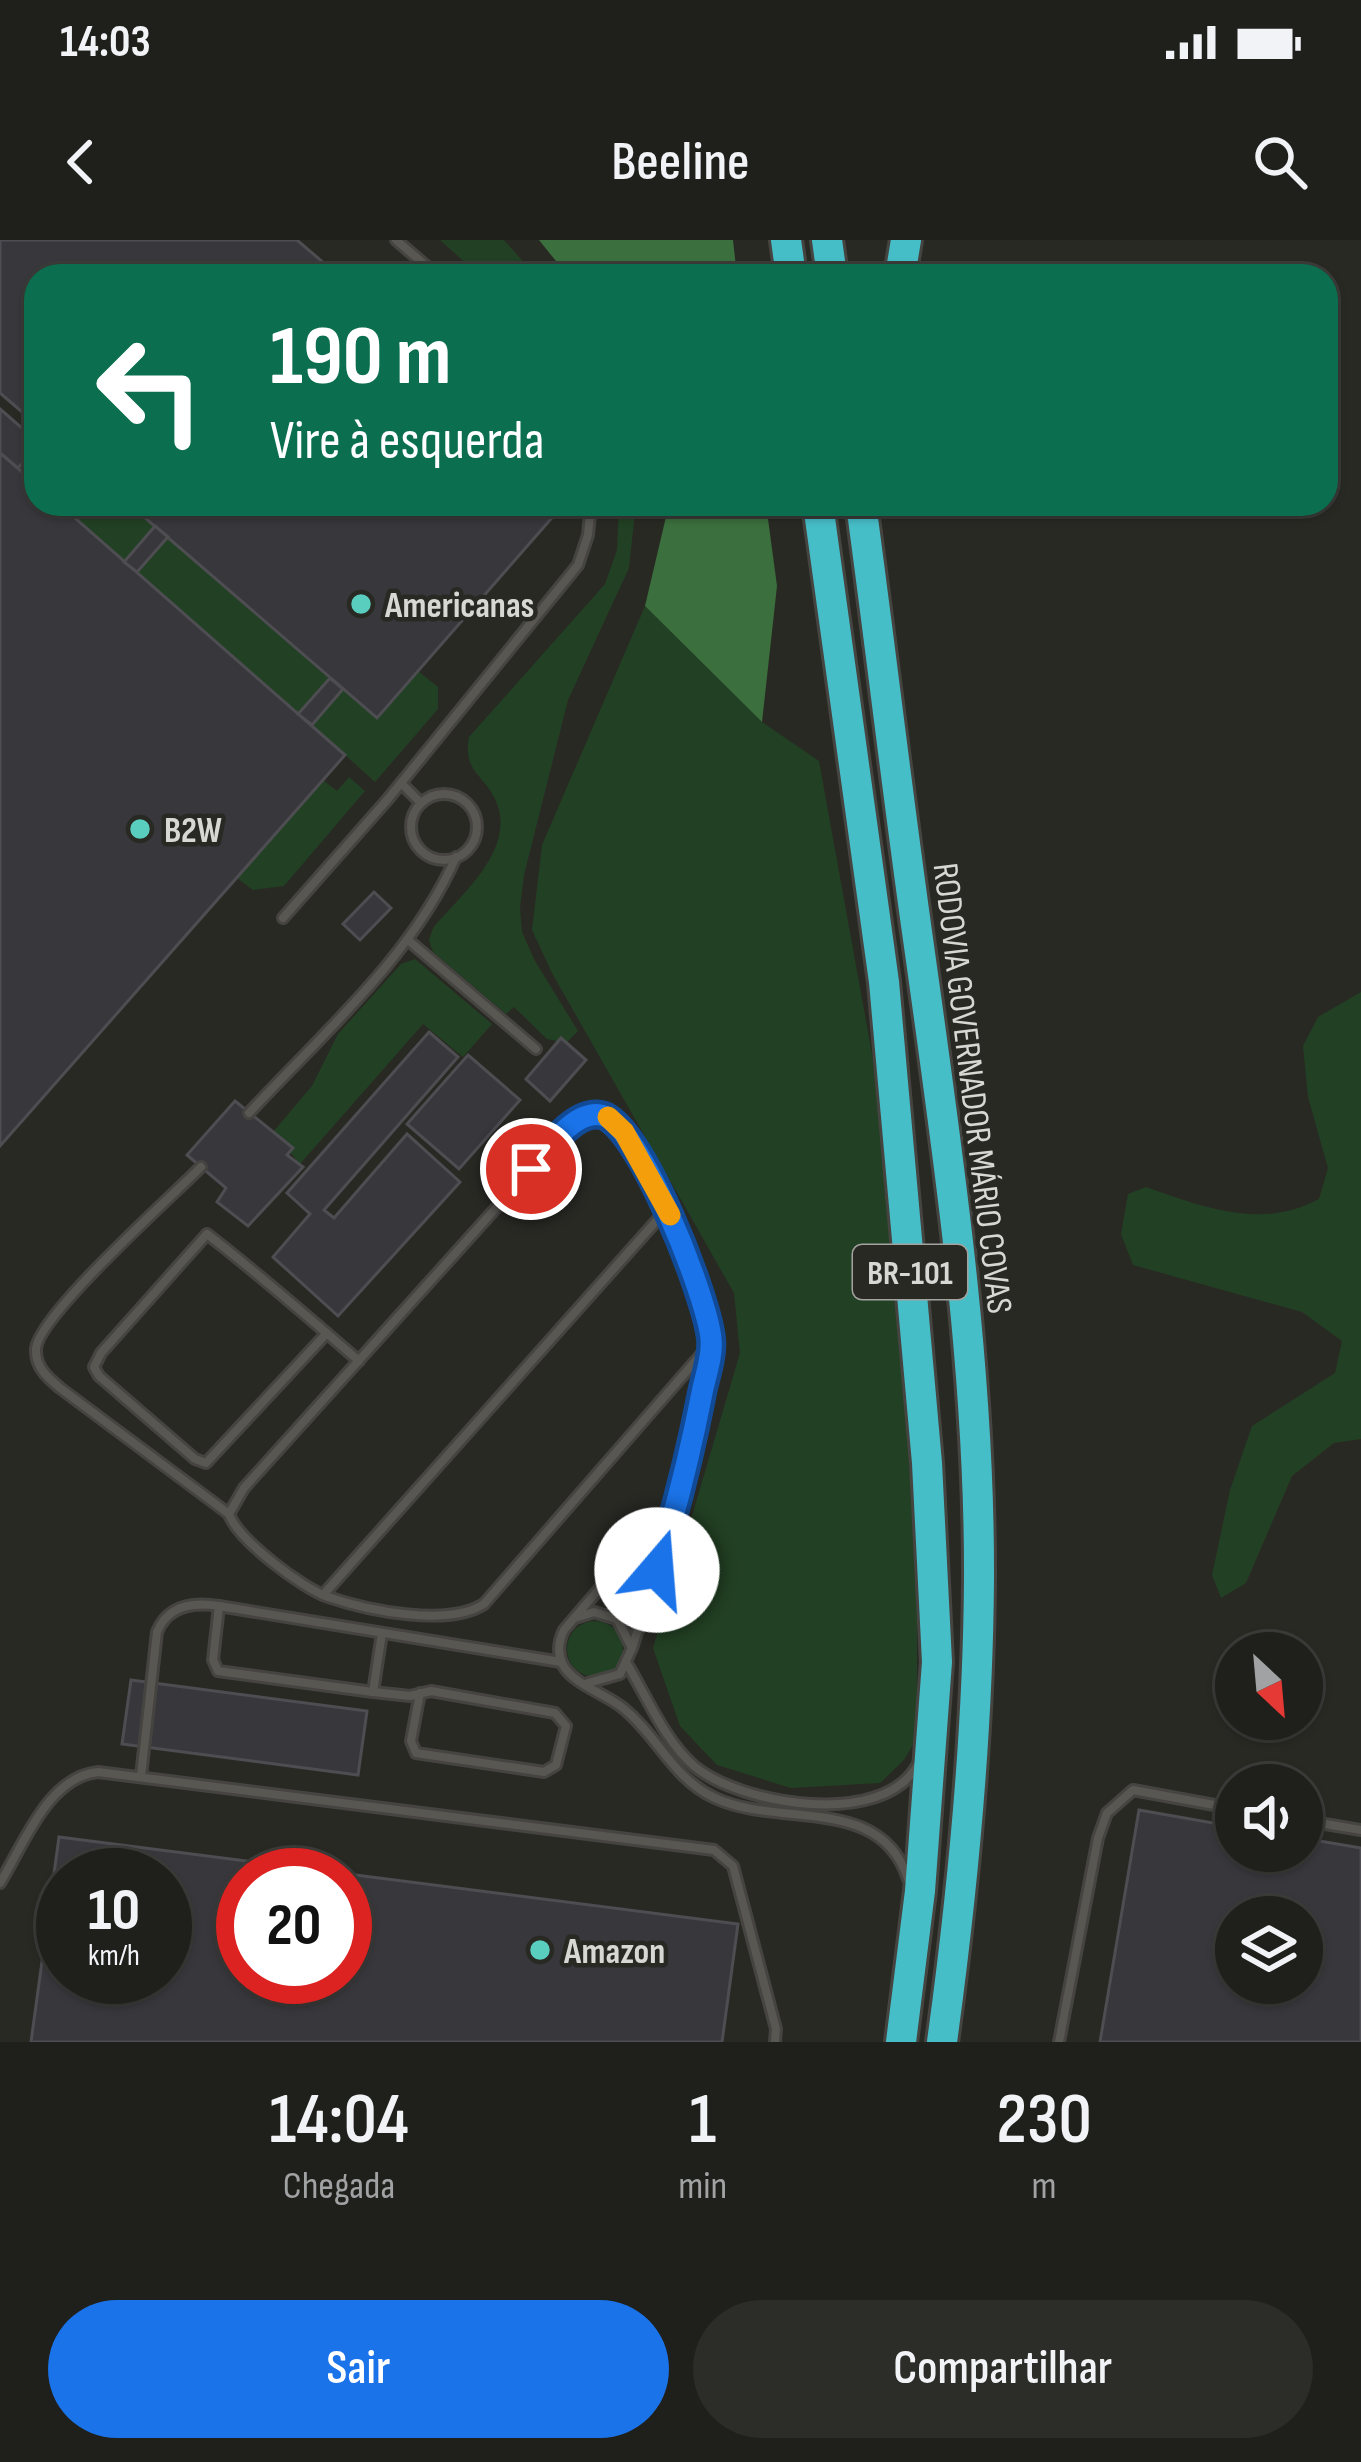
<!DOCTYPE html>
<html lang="pt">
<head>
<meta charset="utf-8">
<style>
	body { margin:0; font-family:"Sofia Sans Condensed",sans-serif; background:#2c2c28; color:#f1f3f6; height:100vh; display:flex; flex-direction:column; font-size:45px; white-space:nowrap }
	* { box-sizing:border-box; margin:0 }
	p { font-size:39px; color:#a1a2a3 }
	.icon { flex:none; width:66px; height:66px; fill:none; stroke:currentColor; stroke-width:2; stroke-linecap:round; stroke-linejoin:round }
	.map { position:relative; height:1802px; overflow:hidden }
	.sheet { display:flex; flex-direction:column; background:#1f1f1b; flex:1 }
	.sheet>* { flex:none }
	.top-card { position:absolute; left:24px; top:24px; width:1314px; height:252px; border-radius:36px; box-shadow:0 3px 9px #0004,0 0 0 3px #3c3d3a; background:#0b6e4f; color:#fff; overflow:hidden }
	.needle { width:78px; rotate:154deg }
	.tools { position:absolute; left:1215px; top:1392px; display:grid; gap:24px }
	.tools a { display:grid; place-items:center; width:108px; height:108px; border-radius:50%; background:#1f1f1b; box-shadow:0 3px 9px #0004,0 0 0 3px #3c3d3a; font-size:60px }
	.speed { position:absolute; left:36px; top:1608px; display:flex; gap:24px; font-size:60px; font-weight:700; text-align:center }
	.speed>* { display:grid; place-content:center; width:156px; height:156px; border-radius:50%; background:#1f1f1b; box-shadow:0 3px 9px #0004,0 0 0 3px #3c3d3a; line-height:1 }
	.speed small { font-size:30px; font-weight:400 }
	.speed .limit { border:18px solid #d22; background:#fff; color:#111 }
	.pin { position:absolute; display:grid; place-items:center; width:102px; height:102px; color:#fff; margin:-51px; border:6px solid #fff; border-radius:50%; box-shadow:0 3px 12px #0007 }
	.me { position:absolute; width:132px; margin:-66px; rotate:18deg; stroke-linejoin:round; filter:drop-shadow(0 0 9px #0008) }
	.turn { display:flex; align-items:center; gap:42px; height:252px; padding:0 48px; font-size:54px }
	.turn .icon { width:156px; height:156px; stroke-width:2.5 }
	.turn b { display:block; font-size:84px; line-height:102px }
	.eta { display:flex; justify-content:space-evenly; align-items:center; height:204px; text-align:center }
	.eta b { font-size:72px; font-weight:600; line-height:84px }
	.action { display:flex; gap:24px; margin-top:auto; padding:24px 48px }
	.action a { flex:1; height:138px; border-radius:72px; background:#1a73e8; color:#fff; font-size:48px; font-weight:600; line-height:138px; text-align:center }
	.action a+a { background:#2c2c28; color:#f1f3f6 }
	.status { display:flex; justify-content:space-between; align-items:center; height:84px; padding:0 60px; background:#1f1f1b; direction:ltr }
	.status svg { height:33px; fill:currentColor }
	header { display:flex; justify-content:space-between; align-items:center; height:156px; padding:0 48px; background:#1f1f1b; font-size:54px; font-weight:600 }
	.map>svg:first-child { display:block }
</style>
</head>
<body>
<div class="status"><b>14:03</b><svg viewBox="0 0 49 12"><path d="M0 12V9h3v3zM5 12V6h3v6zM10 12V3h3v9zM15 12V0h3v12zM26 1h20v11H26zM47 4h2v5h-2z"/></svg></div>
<header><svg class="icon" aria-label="back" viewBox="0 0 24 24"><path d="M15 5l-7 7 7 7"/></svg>Beeline<svg class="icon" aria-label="search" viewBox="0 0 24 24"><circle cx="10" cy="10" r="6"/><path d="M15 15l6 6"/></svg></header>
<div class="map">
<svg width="1361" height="1802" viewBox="0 0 1361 1802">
	<rect width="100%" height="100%" fill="#292924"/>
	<g fill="#224023">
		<path d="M440 0H504L536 36H480Z"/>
		<path d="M59 264H129L155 286 124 322Z"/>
		<path d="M619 264H636L629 328 568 460 524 635 520 668 522 692 535 721 578 791 566 803 547 799 514 767 506 774 433 712 429 700 433 688C466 649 528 600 487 546 472 528 465 522 469 497L605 344 617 310Z"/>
		<path d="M168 297 330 438 298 474 137 332Z"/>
		<path d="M645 366 762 482 819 521 874 825 903 1125 917 1345V1498L904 1520 880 1543 791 1548 717 1525 680 1486 653 1408 740 1113 734 1053 552 733 532 690 542 605Z"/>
		<path d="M418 431 438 447V469L375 542 312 485 343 449Z"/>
		<path d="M349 537 365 551 284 646 253 650 237 638 323 540 337 551Z"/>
		<path d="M415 719 492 784 463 817 423 784 300 924 273 892 312 846 338 794 401 724Z"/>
		<path d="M1361 752V1199L1334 1203 1292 1236 1246 1343 1221 1358 1212 1335 1230 1250 1252 1186 1335 1133 1342 1101 1302 1072 1133 1025 1121 994 1128 954 1146 947C1203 967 1262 990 1319 959L1328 928 1308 857 1303 806 1318 777Z"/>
		<circle cx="595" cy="1409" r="28"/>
	</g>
	<g fill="#3b6f3d">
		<path d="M539 0H733L737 36H568Z"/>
		<path d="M669 264H766L777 346 762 482 645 366Z"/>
	</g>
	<g fill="#37373c" stroke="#4d4d52" stroke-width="3" fill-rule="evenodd">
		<path d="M0 0H297L339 36H36V184L0 153Z"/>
		<path d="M0 169 23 189 32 180 36 184V208L18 228 0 213Z"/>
		<path d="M0 213 36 244V264H59L345 515 0 906Z"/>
		<path d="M129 264H564L377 478Z"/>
		<path d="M155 286 168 297 137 332 124 322Z"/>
		<path d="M330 438 343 449 312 485 298 474Z"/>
		<path d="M374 652 391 668 360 700 343 684Z"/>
		<path d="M429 792 458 817 324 970 334 978 407 894 460 942 338 1076 273 1017 310 974 287 953Z"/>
		<path d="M561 798 586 820 550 861 526 839Z"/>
		<path d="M468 815 520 860 459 929 407 884Z"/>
		<path d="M235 861 293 908 287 915 303 927 248 986 217 962 226 948 187 915Z"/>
		<path d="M131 1440 367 1471 358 1535 122 1504Z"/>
		<path d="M1139 1570 1236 1587V1611H1302V1598L1361 1608V1802H1100ZM1236 1677H1302V1743H1236Z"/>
		<path d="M59 1597 738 1684 722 1802H31ZM63 1635H165V1737H63ZM243 1635H345V1737H243Z"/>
	</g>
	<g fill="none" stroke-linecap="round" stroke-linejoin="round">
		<g stroke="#454441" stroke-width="14">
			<g id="lane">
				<path d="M396 0 438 36"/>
				<path d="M401 543 421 563"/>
				<circle cx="444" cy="587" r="33"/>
				<path d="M283 678 388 559 578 325 588 295 591 264"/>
				<path d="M408 700 536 809"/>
				<path d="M249 873C322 794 412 717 456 617"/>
				<path d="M201 927C171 957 38 1076 36 1109 35 1127 48 1138 60 1148L229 1274"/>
				<path d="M327 1093 206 1223 195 1219 99 1136 94 1127 101 1113 207 994C259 1034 309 1078 359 1121"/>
				<path d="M677 1258 564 1390C558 1402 557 1413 563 1425 573 1444 606 1454 623 1468 658 1496 672 1538 715 1558 779 1588 881 1554 908 1639"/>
				<path d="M323 1355 667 969"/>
				<path d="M219 1366 213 1420 218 1431 373 1452"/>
				<path d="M575 1378 594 1372 617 1379 632 1408 620 1434 588 1443"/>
				<path d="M382 1393 373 1452 410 1456 431 1451 555 1473 566 1486 556 1525 544 1532 416 1513 411 1501 420 1453"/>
				<path d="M632 1408 682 1253 712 1102 694 1031 667 969 624 892 602 875 581 879 560 897 244 1248 229 1274C238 1300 302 1348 328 1357 369 1371 448 1387 484 1364L712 1102"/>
				<path d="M627 1424C647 1457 665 1501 694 1526 741 1565 884 1589 918 1524"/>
				<path d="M141 1536 157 1392C168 1365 194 1362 219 1366L561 1422"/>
				<path d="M1302 1580 1361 1590"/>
				<path d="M0 1643C24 1604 48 1537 98 1532L714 1610 733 1626 776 1789 775 1802"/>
				<path d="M1059 1802 1098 1598 1107 1573 1133 1550 1236 1569"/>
			</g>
		</g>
		<g stroke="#454441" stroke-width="36">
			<g id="highway">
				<path d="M786 0 791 36"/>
				<path d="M827 0 832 36"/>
				<path d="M900 36 906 0"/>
				<path d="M818 264 884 742 927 1223 937 1422 920 1651 901 1802"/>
				<path d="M861 264C881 411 898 559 919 706 948 915 980 1128 979 1340 978 1494 963 1649 942 1802"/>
			</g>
		</g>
		<use href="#lane" stroke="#585752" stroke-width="8"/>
		<use href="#highway" stroke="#46bec8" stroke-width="30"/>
	</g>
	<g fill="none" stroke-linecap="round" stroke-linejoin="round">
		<g stroke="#114b97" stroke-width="30">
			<path id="route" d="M531 929C547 911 573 870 601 875 639 881 708 1060 711 1099 713 1116 705 1137 702 1153 690 1214 676 1271 657 1330"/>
		</g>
		<use href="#route" stroke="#1a73e8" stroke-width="21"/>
		<path stroke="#f59e0b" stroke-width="21" d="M608 877 624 892 670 975"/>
	</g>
	<g fill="#59cebe" stroke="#292924" stroke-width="4.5">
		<circle cx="361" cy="364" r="12"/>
		<circle cx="140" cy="589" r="12"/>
		<circle cx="540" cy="1710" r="12"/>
	</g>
	<g text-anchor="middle" stroke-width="9" stroke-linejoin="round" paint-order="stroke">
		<rect fill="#292924" stroke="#a3a39f" stroke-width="3" x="853" y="1005" width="114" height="54" rx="9"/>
		<g font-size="33" font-weight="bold" fill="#d7d7d4">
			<text x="910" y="1044">BR-101</text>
		</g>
		<g font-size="36" font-weight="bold" fill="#d7d7d4" stroke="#292924" text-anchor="start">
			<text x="385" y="377">Americanas</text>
			<text x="164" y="602">B2W</text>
			<text x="564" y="1723">Amazon</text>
		</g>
		<g font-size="36" fill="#d7d7d4" stroke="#292924">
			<text transform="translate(974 848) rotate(83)" y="13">RODOVIA GOVERNADOR MÁRIO COVAS</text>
		</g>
	</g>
</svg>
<div class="tools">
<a><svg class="needle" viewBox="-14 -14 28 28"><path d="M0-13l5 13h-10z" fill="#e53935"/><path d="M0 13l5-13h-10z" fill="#a1a2a3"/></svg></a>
<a><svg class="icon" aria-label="sound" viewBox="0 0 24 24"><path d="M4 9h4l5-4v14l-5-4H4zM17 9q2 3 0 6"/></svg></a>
<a><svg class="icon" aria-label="layers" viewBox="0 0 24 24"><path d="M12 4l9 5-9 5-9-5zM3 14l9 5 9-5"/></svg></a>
</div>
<div class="speed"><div>10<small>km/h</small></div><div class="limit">20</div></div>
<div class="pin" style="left:531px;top:929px;background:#d93025"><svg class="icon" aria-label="arrive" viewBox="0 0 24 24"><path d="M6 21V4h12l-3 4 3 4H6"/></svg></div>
<svg class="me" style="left:657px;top:1330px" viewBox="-20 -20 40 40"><circle r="19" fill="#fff"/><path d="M0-13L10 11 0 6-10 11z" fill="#1a73e8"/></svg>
<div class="top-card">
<div class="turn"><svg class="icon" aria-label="left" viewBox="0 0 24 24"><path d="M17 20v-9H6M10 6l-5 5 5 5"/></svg><div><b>190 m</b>Vire à esquerda</div></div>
</div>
</div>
<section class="sheet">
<div class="eta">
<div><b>14:04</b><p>Chegada</p></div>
<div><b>1</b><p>min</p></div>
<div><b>230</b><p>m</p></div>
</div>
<div class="action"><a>Sair</a><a>Compartilhar</a></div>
</section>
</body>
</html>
